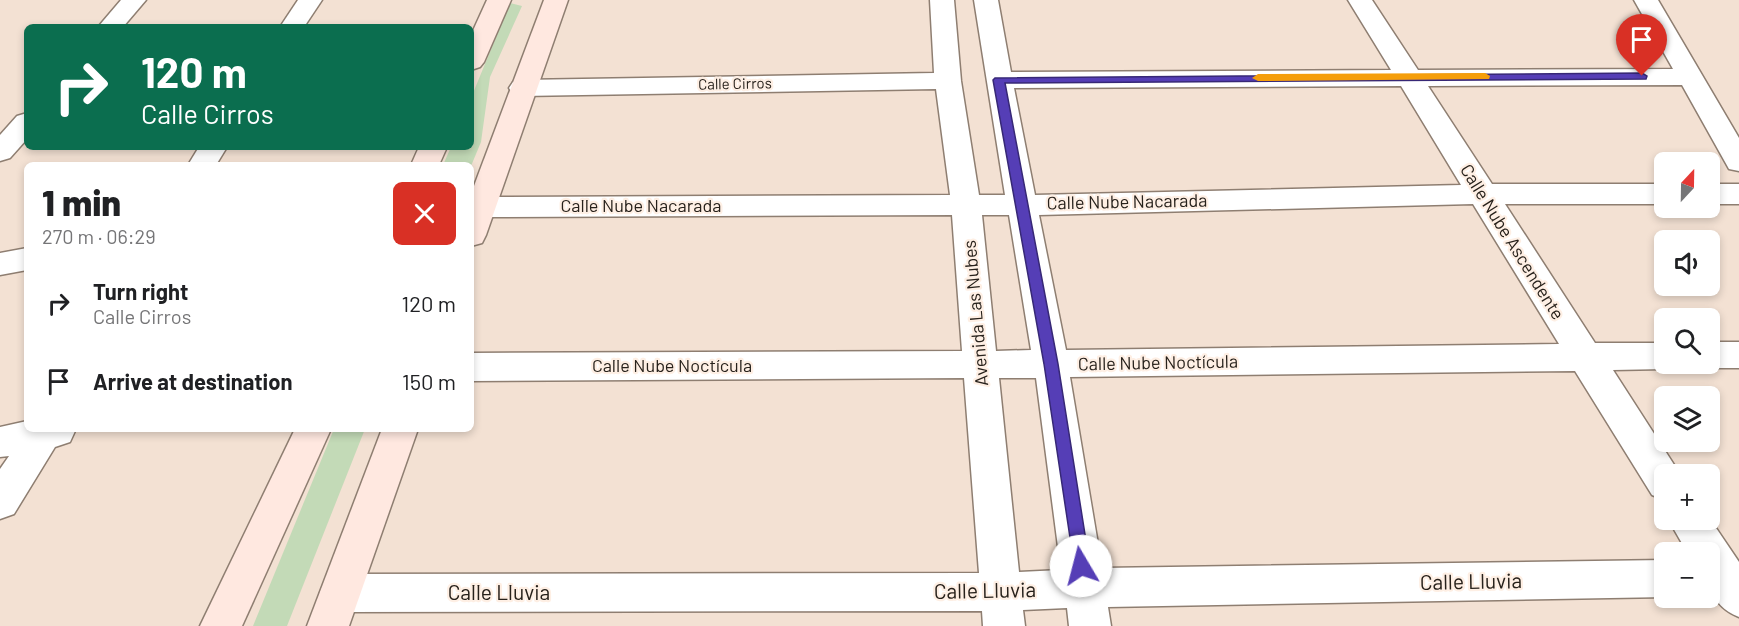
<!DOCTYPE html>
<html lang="en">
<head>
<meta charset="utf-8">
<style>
	body { margin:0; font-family:Barlow,sans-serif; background:#f6f6f6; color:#202124; height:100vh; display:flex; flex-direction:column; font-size:22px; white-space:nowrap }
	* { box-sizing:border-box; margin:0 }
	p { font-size:20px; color:#757577 }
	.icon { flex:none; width:33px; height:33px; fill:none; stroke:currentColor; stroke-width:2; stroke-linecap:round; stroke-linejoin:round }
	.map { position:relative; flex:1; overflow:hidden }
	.panel { position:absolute; left:24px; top:162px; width:450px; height:270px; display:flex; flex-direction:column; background:#fff; border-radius:9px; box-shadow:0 3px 9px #0003 }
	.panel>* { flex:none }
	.hud { position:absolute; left:24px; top:24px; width:450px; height:126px; border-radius:9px; box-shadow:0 3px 9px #0003; background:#0b6e4f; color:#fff; overflow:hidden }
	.needle { width:39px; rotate:22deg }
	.fabs { position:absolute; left:1654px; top:152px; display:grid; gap:12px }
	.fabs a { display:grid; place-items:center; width:66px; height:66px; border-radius:9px; background:#fff; box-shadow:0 3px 9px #0003; font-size:30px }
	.pin { position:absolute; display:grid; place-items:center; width:51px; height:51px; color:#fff; margin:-62px -26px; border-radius:50% 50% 50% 0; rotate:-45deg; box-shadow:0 0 6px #0007 }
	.pin .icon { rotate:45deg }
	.me { position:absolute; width:66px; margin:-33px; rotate:352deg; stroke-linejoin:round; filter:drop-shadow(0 0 4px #0008) }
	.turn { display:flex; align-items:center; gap:21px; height:126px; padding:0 18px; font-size:27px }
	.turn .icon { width:78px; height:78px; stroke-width:2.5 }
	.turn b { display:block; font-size:42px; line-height:51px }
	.round { display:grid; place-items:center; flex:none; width:63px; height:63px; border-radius:9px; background:#f6f6f6 }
	.head { display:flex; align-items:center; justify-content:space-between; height:102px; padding:0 18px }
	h1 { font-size:36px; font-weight:800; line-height:45px }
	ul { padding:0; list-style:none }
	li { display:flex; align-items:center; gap:18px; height:78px; padding:0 18px }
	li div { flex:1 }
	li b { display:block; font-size:22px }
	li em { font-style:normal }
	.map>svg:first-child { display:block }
</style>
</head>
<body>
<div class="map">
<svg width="1739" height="626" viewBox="0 0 1739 626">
	<rect width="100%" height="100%" fill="#f3e1d3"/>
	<g fill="#c3dab7">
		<path d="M510 3 522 6 490 77 481 142 471 166 443 165 451 147H471V98Z"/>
		<path d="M334 429H365L287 626H253Z"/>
	</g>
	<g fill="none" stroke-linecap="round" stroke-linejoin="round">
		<g stroke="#8e7e71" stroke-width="3">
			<g id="street">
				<path d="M121 0H146L123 27H98Z"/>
				<path d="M298 0H322L304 27H280Z"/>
				<path d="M930 0H954L961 81 979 195H1005L974 0H998L1011 72 1391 70 1348 0H1372L1418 70 1673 69 1634 0H1658L1739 138V171L1729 169 1682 85 1428 86 1492 184H1665V204H1505L1595 343H1665V363H1678L1665 369 1613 370 1680 474H1665V500L1652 495 1575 371 1070 377 1102 568 1665 560V597H1668L1108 607 1111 626H1069L1067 608 1023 610 1025 626H983L982 611 341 612 326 607 320 593 326 579 341 574 979 573 964 378 471 381V353L962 351 952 215 481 217 471 214V200L481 197 950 195 936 89 522 96 513 94 509 88 513 82 522 80 934 73ZM1401 86 1461 185 1035 195 1014 88ZM1473 204 1559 344 1066 350 1039 215ZM982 215H1009L1031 350 996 351ZM999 378H1036L1061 570 1019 572Z"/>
				<path d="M27 113V139L10 158 0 161V135L17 116Z"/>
				<path d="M199 147H227L216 165H188Z"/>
				<rect x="1710" y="184" width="29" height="20"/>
				<path d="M27 248V270L0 275V253Z"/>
				<path d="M1710 342H1739V368H1710L1698 364 1710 363Z"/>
				<path d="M27 421V429H74L75 431 70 442 55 447 14 514 0 519V469L9 456 0 457V427Z"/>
				<path d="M1668 519H1710L1739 562V617C1707 604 1710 582 1710 552H1687Z"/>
			</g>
		</g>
		<g stroke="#8e7e71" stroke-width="3">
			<g id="secondary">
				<path d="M487 0H511L484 62 480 67 471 70V35Z"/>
				<path d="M544 0H568L486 235 482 243 471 246V194Z"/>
				<path d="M419 147H447L439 165H411Z"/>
				<path d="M295 429H331L242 626H200Z"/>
				<path d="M382 429H418L349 626H307Z"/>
			</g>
		</g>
		<use href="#street" fill="#fff" fill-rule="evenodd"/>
		<use href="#secondary" fill="#ffe8e0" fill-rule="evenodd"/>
	</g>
	<path fill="#553eb6" stroke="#372876" stroke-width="1.5" d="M1642 73 1647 76 1646 79 1005 83 1058 364 1090 566 1087 571 1081 573 1075 571 1044 364 993 80 995 78Z"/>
	<path fill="#f59e0b" d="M1485 73 1490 76 1489 79 1258 81 1252 78 1258 74Z"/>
	<g text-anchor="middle" stroke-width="4.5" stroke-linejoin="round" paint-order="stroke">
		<g font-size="15" fill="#27211b" stroke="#feefe4">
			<text transform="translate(735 84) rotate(-1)" y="5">Calle Cirros</text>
		</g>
		<g font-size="18" fill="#27211b" stroke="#feefe4">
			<text transform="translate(1127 202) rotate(-1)" y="6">Calle Nube Nacarada</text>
			<text x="641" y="212">Calle Nube Nacarada</text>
			<text transform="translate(1512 242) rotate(58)" y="6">Calle Nube Ascendente</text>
			<text transform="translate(976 313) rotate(-95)" y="6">Avenida Las Nubes</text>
			<text transform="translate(1158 363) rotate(-1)" y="6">Calle Nube Noctícula</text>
			<text x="672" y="372">Calle Nube Noctícula</text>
		</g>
		<g font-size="21" fill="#27211b" stroke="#feefe4">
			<text transform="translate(1471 582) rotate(-1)" y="7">Calle Lluvia</text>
			<text transform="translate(985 591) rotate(-1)" y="7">Calle Lluvia</text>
			<text x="499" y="600">Calle Lluvia</text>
		</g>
	</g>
</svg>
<div class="fabs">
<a><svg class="needle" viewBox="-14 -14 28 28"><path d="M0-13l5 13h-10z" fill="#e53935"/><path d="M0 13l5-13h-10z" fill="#757577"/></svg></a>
<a><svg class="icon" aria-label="sound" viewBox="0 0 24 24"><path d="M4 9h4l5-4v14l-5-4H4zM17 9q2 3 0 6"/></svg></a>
<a><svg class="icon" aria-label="search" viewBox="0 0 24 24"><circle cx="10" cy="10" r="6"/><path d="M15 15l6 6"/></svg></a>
<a><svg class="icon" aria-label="layers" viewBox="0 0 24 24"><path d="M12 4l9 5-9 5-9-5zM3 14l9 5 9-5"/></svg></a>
<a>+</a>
<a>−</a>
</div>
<div class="pin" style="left:1642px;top:76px;background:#d93025"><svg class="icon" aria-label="arrive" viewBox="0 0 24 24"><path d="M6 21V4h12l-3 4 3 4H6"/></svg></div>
<svg class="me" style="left:1081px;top:566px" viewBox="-20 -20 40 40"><circle r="19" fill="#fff"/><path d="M0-13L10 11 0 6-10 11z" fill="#553eb6"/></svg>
<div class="hud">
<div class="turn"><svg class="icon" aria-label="right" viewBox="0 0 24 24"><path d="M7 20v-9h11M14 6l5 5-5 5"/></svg><div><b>120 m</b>Calle Cirros</div></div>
</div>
<section class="panel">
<div class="head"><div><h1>1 min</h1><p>270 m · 06:29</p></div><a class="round" style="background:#d93025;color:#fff"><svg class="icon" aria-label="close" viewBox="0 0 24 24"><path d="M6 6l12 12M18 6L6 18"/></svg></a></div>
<ul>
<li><svg class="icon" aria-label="right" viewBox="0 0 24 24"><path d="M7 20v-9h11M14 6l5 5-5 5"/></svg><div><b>Turn right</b><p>Calle Cirros</p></div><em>120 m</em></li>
<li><svg class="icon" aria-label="arrive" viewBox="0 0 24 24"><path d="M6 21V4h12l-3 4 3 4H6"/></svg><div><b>Arrive at destination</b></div><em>150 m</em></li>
</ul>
</section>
</div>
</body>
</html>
